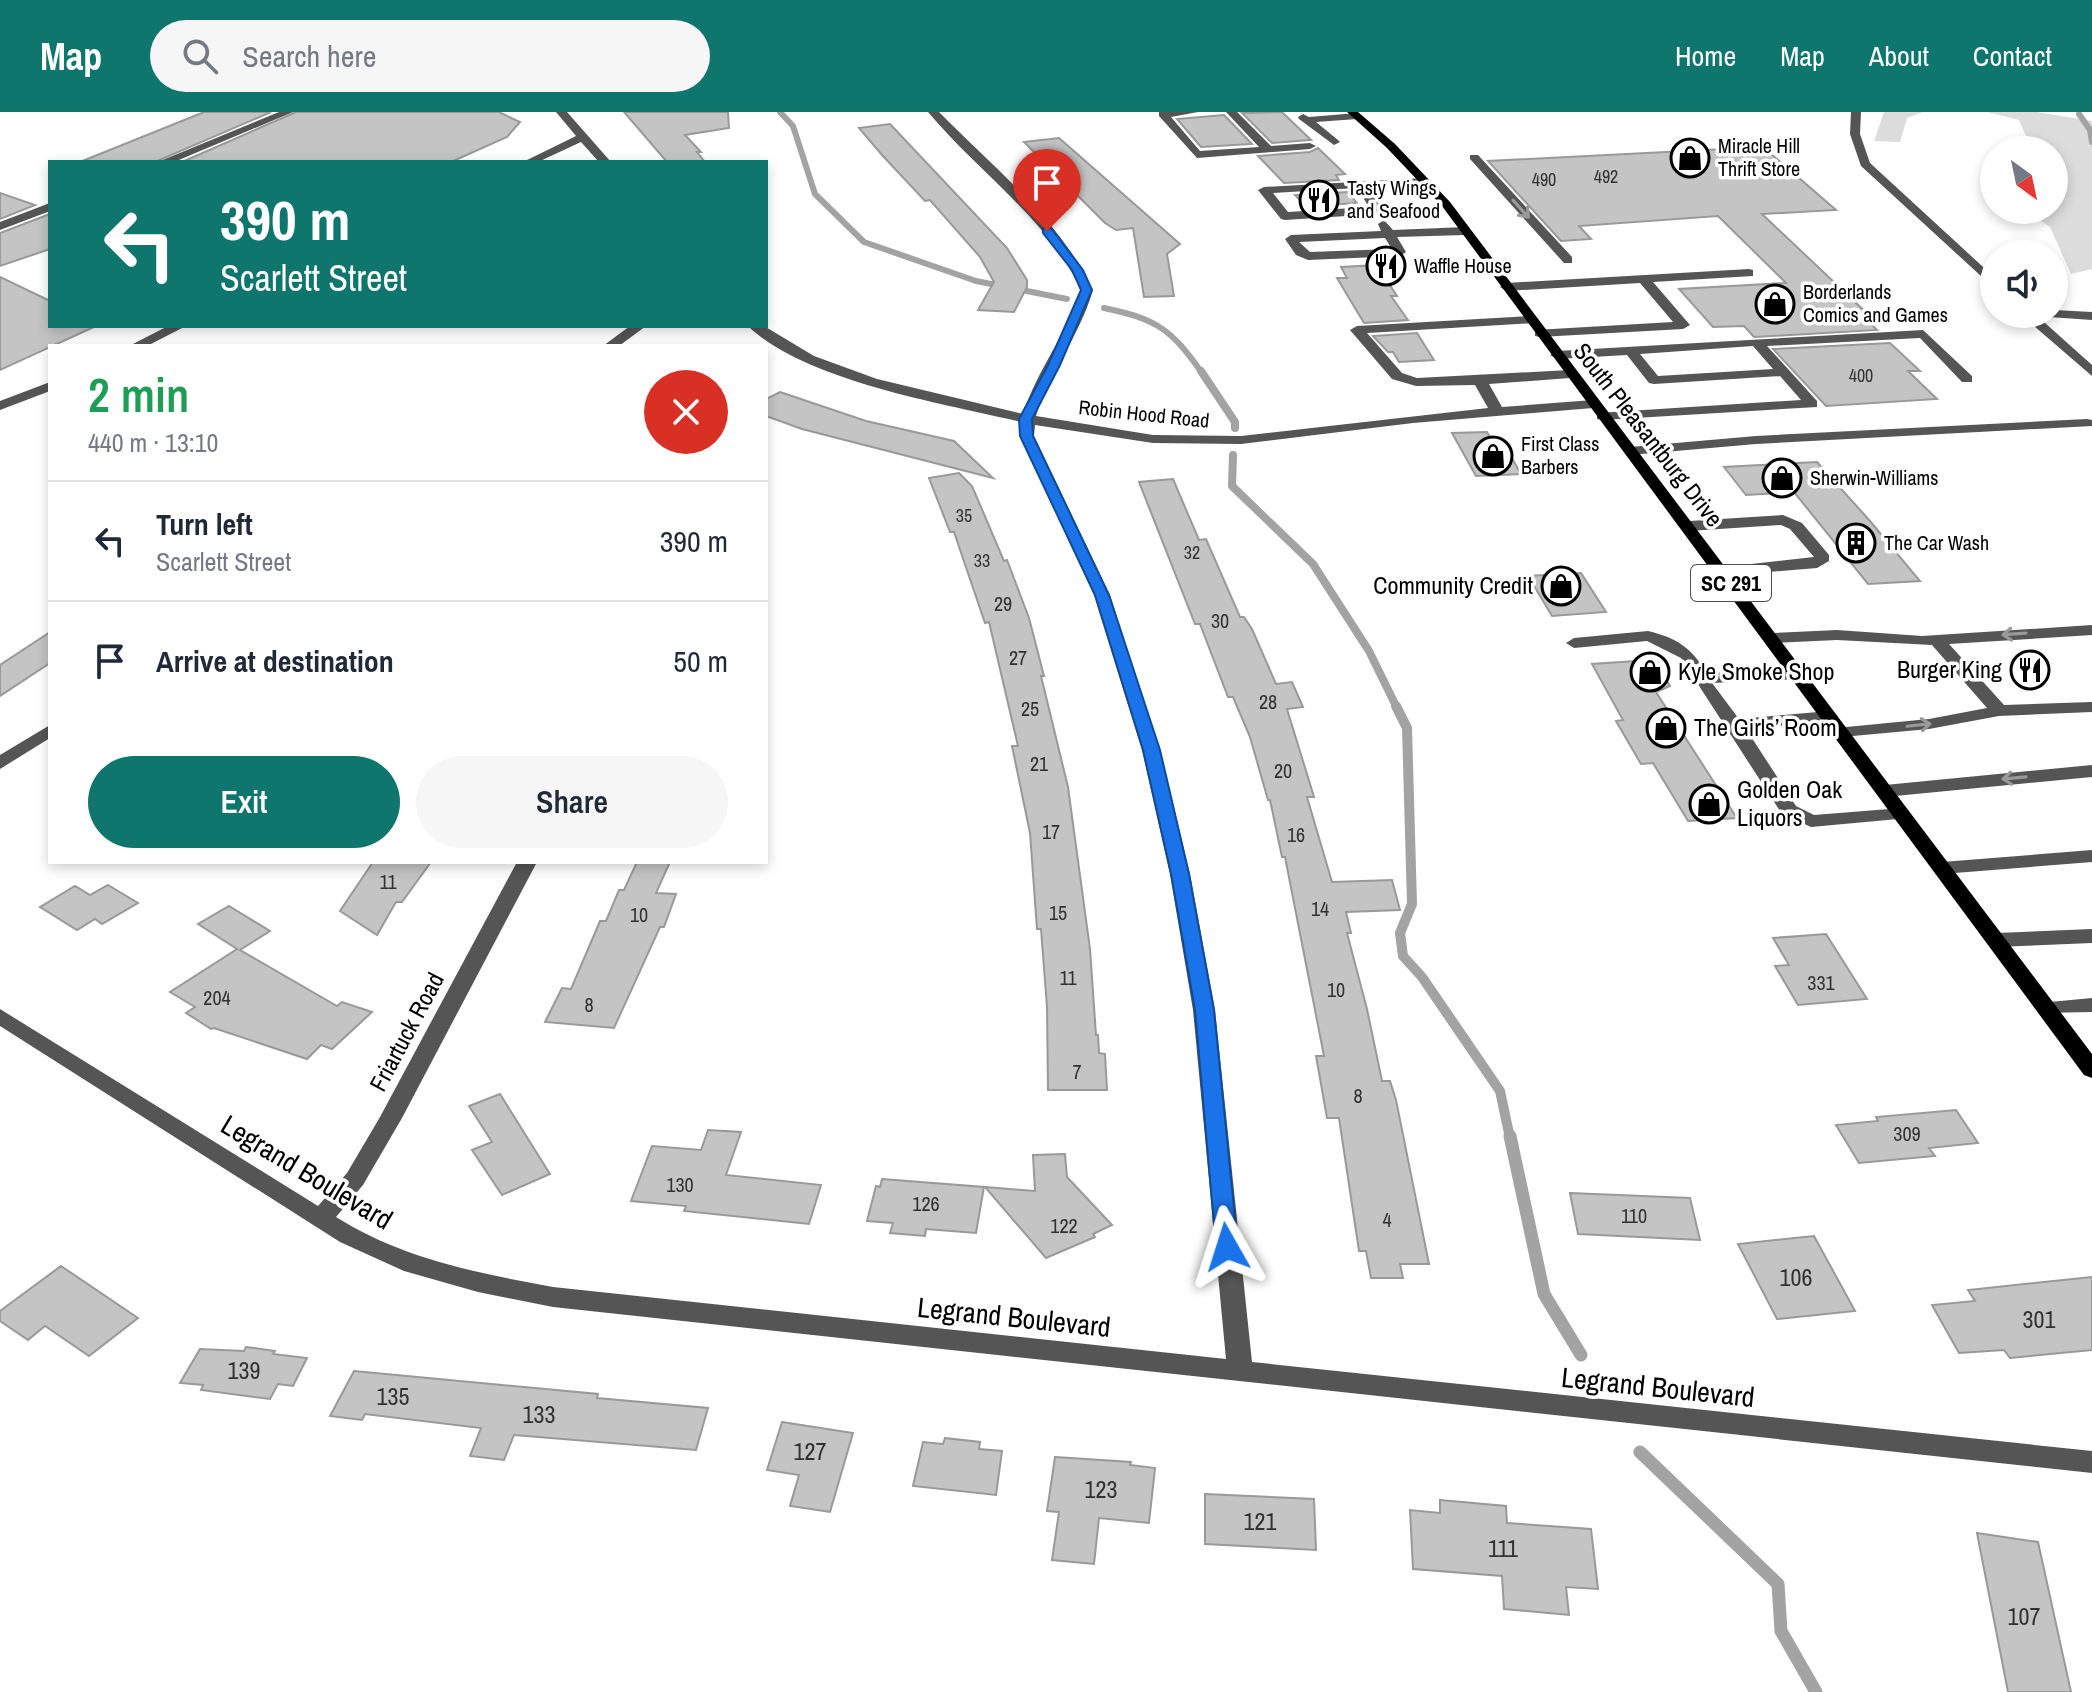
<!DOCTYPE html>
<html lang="en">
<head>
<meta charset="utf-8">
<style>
	body { margin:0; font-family:"Archivo Narrow",sans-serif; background:#f6f6f7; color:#1f2937; height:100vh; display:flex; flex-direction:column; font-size:30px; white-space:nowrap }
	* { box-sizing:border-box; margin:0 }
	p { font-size:26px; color:#747a83 }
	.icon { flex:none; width:44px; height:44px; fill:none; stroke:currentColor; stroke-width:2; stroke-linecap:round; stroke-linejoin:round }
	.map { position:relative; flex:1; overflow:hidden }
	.sheet { position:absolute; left:48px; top:232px; width:720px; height:520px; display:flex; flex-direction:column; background:#fff; border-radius:0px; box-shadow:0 4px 12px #0003 }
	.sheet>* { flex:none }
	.top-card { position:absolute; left:48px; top:48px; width:720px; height:168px; border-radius:0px; box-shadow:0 4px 12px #0003; background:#0f766e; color:#fff; overflow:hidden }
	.needle { width:52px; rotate:147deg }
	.fabs { position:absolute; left:1980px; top:24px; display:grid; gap:16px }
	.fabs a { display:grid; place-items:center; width:88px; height:88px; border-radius:50%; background:#fff; box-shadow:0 4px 12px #0003; font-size:40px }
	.pin { position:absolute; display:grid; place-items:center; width:68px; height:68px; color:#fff; margin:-82px -34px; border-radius:50% 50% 50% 0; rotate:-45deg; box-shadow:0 0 8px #0007 }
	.pin .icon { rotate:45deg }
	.me { position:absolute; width:88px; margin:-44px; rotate:354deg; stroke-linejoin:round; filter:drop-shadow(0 0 6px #0008) }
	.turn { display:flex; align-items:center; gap:28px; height:168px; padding:0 40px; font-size:36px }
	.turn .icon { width:104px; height:104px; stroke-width:2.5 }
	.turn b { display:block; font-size:56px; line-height:68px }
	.round { display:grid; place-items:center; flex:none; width:84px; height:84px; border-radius:42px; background:#f6f6f7 }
	.head { display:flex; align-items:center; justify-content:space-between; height:136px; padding:0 40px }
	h1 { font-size:48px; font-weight:600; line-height:60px; color:#1e9e55 }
	.primary-button { display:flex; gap:16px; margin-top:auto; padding:16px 40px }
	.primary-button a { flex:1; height:92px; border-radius:48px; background:#0f766e; color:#fff; font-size:32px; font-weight:600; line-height:92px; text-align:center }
	.primary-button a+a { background:#f6f6f7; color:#1f2937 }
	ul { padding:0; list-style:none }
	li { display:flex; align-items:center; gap:24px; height:120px; padding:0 40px; border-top:2px solid #e0e1e3 }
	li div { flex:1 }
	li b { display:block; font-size:30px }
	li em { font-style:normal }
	header { display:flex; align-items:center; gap:48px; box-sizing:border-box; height:112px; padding:0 40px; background:#0f766e; color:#fff }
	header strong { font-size:38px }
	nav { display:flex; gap:44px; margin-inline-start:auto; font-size:28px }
	.search { width:560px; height:72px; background:#f6f6f7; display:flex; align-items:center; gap:20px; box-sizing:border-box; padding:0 28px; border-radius:44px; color:#747a83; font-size:30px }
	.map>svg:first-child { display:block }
</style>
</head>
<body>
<header>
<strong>Map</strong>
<div class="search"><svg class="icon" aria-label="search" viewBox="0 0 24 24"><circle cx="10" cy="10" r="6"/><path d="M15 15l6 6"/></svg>Search here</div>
<nav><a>Home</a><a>Map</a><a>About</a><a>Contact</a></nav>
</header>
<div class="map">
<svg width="2092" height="1580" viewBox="0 0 2092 1580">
	<rect width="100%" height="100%" fill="#fff"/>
	<g fill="#dcdcdc">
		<path d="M1884 0H1923L1907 6 1900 30 1874 29Z"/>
		<path d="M1987 0H2037L2092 9V157L2071 162 2050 115 2025 98H2054V38H2002L2028 29 2019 8Z"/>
	</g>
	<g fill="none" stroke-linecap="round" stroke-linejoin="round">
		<g stroke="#a3a3a3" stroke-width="6">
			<path d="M780 0 793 14 815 82 864 130 976 169 1067 187"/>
			<path d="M2079 2 2090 18 2092 30"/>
			<path d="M1104 196C1157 207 1171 217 1202 261"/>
		</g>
		<g stroke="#a3a3a3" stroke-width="8">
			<path d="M1201 259 1235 310V316"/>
			<path d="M1233 343 1232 374 1313 452 1369 539 1397 596"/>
		</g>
		<path stroke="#a3a3a3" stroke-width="10" d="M1396 594 1407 616 1412 792 1400 821 1403 844 1422 865 1500 979 1510 1026"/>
		<g stroke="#a3a3a3" stroke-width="13">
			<path d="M1510 1024 1544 1182 1581 1243"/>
			<path d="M1640 1340 1778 1472 1781 1519 1816 1580"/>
		</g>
	</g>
	<g fill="#c4c4c4" stroke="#999" stroke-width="2">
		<path d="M204 0H271L155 50H80Z"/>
		<path d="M296 0H499L520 10 507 25 451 50H182Z"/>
		<path d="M624 0H728L729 16 685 23 701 40H697L705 50H667Z"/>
		<path d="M1282 0 1311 28 1272 31 1242 1Z"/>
		<path d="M1224 3 1252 32 1201 35 1177 7Z"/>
		<path d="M890 12 1007 136 1027 168V175L1014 200 978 198 994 170 980 145 930 88 925 89 882 43 859 16Z"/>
		<path d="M1059 26 1180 132 1167 142 1174 184 1144 185 1133 116 1116 118 1105 111 1024 30Z"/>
		<path d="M1763 35 1836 98 1762 102 1873 207H1866L1877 218 1754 225 1744 214 1713 215 1679 177 1786 171 1718 104 1579 114 1591 127 1561 129 1488 49Z"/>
		<path d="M1318 36 1345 62 1336 63 1339 68 1284 71 1258 44 1310 40Z"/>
		<path d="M1348 80 1357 91 1306 94 1295 83Z"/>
		<path d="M0 81 35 93 0 107Z"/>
		<path d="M50 102V137L0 154V121Z"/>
		<path d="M1377 153 1397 184H1391L1408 208 1364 211 1337 166H1347L1341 155Z"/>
		<path d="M0 165 50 189V214H96L0 258Z"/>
		<path d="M1417 221 1434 248 1399 250 1393 240H1388L1373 224Z"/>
		<path d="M1890 231 1920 259H1908L1937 287 1826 294 1773 237Z"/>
		<path d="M780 280 866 309 954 329 993 366 802 317 766 304V287Z"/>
		<path d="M1487 320 1495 333 1504 332 1521 362 1476 364 1452 321Z"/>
		<path d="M1817 350 1870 409 1920 469 1868 472 1794 380 1746 383 1724 355Z"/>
		<path d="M959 361 972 374 1004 449 1007 448 1029 506 1044 564H1041L1068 675 1090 837 1096 923H1098L1099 941 1105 942 1107 978H1048L1047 895 1041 817H1037L1030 721 1012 634H1018L989 510 985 511 954 420H950L929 366Z"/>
		<path d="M1173 367 1199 428 1206 427 1240 505H1244L1252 517 1276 572 1292 570 1303 595 1287 597 1314 685H1307L1332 770 1392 768 1400 798 1346 800 1351 821H1347L1367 897 1382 969H1390L1396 988 1429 1152H1400L1403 1166H1371L1366 1139H1359L1339 1006H1327L1316 944H1324L1285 745H1282L1270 688H1268L1250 625 1233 585H1228L1200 512H1195L1139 370Z"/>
		<path d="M1581 461 1606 500 1552 504 1528 464Z"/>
		<path d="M50 520V551L0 584V553Z"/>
		<path d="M1636 549 1657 553 1670 574 1656 580 1737 706 1688 709 1653 651 1641 652 1616 609 1623 608 1592 552Z"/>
		<path d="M373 750H431L402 790H396L377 823 340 799Z"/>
		<path d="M637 750H670L656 781 676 782 664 815H660L614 916 545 910 562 876 571 877 600 809H606L619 778H624Z"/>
		<path d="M108 773 138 791 102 812 95 807 77 818 40 795 75 774 90 783Z"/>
		<path d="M229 794 270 819 240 838 337 894 342 890 372 900 332 937 321 933 307 947 214 916 211 917 186 901 195 895 170 880 237 837 198 812Z"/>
		<path d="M1826 822 1867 887 1798 893 1775 854 1789 853 1773 826Z"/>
		<path d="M500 982 550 1062 502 1083 472 1038 492 1030 469 994Z"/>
		<path d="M1956 998 1978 1031 1929 1036 1935 1044 1859 1051 1836 1013 1878 1009 1876 1005Z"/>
		<path d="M708 1018 741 1020 726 1063 821 1073 809 1112 684 1099 686 1094 631 1089 652 1034 701 1038Z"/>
		<path d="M1065 1042 1067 1065 1112 1113 1093 1122 1095 1125 1046 1146 985 1075 1035 1079 1033 1043Z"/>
		<path d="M882 1067 984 1075 976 1121 926 1117 925 1124 890 1121 893 1111 867 1109 876 1074 880 1075Z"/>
		<path d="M1570 1081 1690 1086 1700 1128 1578 1122Z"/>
		<path d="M1814 1124 1855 1199 1777 1207 1738 1132Z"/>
		<path d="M61 1154 138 1206 89 1244 45 1214 28 1228 0 1209V1199Z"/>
		<path d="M2092 1165V1238L2010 1246 2004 1238 1959 1241 1932 1193 1975 1189 1968 1178Z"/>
		<path d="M246 1235 275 1239 273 1242 307 1246 293 1274 278 1272 270 1287 201 1278 203 1273 180 1271 200 1237 244 1239Z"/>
		<path d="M354 1259 598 1282 597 1286 708 1296 696 1338 514 1323 504 1348 470 1344 481 1316 365 1302 362 1308 330 1304Z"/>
		<path d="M782 1310 853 1321 830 1400 790 1394 799 1363 767 1358Z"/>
		<path d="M945 1326 980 1330 979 1337 1002 1339 996 1383 913 1374 923 1330 943 1332Z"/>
		<path d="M1055 1345 1131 1350 1130 1353 1155 1356 1149 1411 1099 1406 1094 1452 1052 1448 1059 1400 1047 1399Z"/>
		<path d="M1205 1382 1314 1387 1316 1438 1205 1432Z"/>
		<path d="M1440 1388 1506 1394 1507 1411 1591 1417 1598 1477 1566 1475 1569 1503 1504 1497 1502 1464 1413 1457 1410 1398 1440 1401Z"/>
		<path d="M1977 1421 2038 1430 2071 1580H2008Z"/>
	</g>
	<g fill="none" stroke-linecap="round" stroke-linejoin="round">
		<g fill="#555" fill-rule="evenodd">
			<path d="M279 0H293L174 50H158Z"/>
			<path d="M556 0H567L611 50H599L581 30 538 50H523L576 24Z"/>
			<path d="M928 0H939C993 55 1060 108 1093 178 1080 223 1050 260 1036 304L1153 323 1241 324 1488 296 1475 273 1416 274 1392 267 1350 218 1357 214 1531 204 1538 208 1536 211 1367 221 1402 261 1417 266 1570 258 1577 262 1570 266 1489 272 1502 295 1593 288 1600 292 1593 296 1413 311 1241 332 1153 331 1035 313 1034 324 1110 483 1160 638 1190 762 1215 898 1252 1250 2092 1339V1361L553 1195 478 1180 404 1159 340 1130 0 914V897L318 1094 347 1061 380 1005 517 750H537L402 1006 363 1073 336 1105C403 1147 477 1161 553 1175L1226 1247 1193 898 1170 762 1142 638 1094 483 1020 324 1021 310C945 292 804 269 748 214H764L814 244 877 267 1023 302C1037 258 1067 222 1081 178 1047 106 978 60 928 0Z"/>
			<path d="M1159 0H1198L1171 5 1200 39 1259 35 1226 0H1237L1271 34 1310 31 1316 34 1310 37 1197 46 1159 4Z"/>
			<path d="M1851 0H1861L1860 22 1870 51 1994 165V176L1861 54 1850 22Z"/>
			<path d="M1303 2 1309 5 1357 1 1362 4 1357 7 1316 10 1338 28 1340 30 1334 33 1299 7 1298 5Z"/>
			<path d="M1470 43H1478L1572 145V151H1564L1470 47Z"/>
			<path d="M1424 66 1428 67V71L1368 76 1383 98 1377 102 1285 108 1281 107 1258 78 1264 75ZM1357 76 1369 95 1288 100 1273 81Z"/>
			<path d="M50 91V99L0 118V110Z"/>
			<path d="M1384 108 1393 118 1465 115 1471 119 1465 123 1397 125 1406 140 1400 144 1308 148 1296 143 1285 127 1291 123 1381 119 1378 112ZM1385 126 1392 137 1310 140 1299 130Z"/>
			<path d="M1749 157 1753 158V164L1653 170 1690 213 1683 217 1540 225 1535 224V218L1673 210 1640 171 1506 179 1500 175 1506 171Z"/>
			<path d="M2054 198 2092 200V208L2049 205 2047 202H2054Z"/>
			<path d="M2020 202H2035L2092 253V264Z"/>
			<path d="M168 214H186L147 234H129Z"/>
			<path d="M630 214H646L619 234H603Z"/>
			<path d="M1923 218 1972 264V270H1962L1920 226 1767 234 1817 289V295L1602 308 1597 307V301L1801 288 1780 264 1654 272 1649 271 1627 243 1557 247 1550 243 1557 239ZM1753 234 1773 257 1658 264 1640 242Z"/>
			<path d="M50 270V279L0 298V289Z"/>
			<path d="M2087 307 2092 308V314L1756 332 1630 343 1623 339 1630 335 1756 324Z"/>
			<path d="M1783 403 1802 411 1829 443V449L1817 456 1722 464 1714 459 1716 456 1814 445 1790 417 1781 413 1689 419 1681 414 1689 409Z"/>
			<path d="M2092 513V523L1949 532 2004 593 2092 590V600L1999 604 1929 617 1842 625 1836 624 1833 620 1836 616 1929 607 1987 596 1932 533 1837 528 1772 531 1764 526 1772 521 1837 518 1922 524Z"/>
			<path d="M1648 519C1676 526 1692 535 1706 561L1804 558 1807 562 1804 566 1798 567 1712 571 1739 607 1829 599 1838 604 1829 609 1746 617 1796 694 1814 703 1902 696 1911 702 1909 706 1811 715 1782 702 1681 546 1647 529 1574 536 1566 531 1574 526Z"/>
			<path d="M50 613V626L0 657V643Z"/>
			<path d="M2092 653V665L1885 685 1876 679 1885 673Z"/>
			<path d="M2092 738V750L1942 762 1932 756 1942 750Z"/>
			<path d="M2092 817V831L1996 835 1986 828 1996 821Z"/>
			<path d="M2092 886V900L2039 901 2036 896 2039 891Z"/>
		</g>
		<path fill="#000" fill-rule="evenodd" d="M1347 0H1358L1395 32 1450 90 2092 942V966L2084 963 1442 94 1387 36Z"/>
	</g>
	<defs><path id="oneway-shaft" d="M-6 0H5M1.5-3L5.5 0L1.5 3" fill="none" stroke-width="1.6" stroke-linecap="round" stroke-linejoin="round" transform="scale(2)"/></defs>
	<g stroke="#999">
		<use href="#oneway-shaft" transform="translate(1521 97) rotate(48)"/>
		<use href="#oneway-shaft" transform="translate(2014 522) rotate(176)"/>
		<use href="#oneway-shaft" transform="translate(1919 613) rotate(-6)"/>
		<use href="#oneway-shaft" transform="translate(2014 666) rotate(175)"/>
	</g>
	<path fill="#1a73e8" stroke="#114b97" stroke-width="2" d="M1043 116H1051L1083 158 1092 178 1060 253 1032 307 1033 324 1109 483 1160 638 1189 762 1214 898 1238 1135 1235 1141 1227 1143 1220 1141 1216 1135 1195 898 1171 762 1143 638 1095 483 1020 324 1019 307 1048 253 1081 178 1072 158 1043 121Z"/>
	<defs>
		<g id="shop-ring" transform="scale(2)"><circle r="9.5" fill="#fff" stroke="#000" stroke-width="1.5"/><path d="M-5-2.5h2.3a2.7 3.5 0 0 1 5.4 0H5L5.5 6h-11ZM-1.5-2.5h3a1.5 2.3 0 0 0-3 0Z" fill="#000"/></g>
		<g id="restaurant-ring" transform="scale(2)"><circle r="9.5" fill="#fff" stroke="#000" stroke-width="1.5"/><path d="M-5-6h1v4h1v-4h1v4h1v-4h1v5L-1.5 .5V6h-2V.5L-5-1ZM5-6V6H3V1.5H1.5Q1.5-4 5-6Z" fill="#000"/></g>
		<g id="building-ring" transform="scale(2)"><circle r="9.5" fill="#fff" stroke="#000" stroke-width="1.5"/><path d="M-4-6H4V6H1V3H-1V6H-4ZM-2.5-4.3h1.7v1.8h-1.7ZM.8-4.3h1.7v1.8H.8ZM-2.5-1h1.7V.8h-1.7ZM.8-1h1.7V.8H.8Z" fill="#000"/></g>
	</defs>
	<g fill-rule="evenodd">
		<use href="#shop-ring" x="1690" y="46"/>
		<use href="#restaurant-ring" x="1319" y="88"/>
		<use href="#restaurant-ring" x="1386" y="154"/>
		<use href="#shop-ring" x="1775" y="192"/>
		<use href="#shop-ring" x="1493" y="344"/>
		<use href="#shop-ring" x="1782" y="366"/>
		<use href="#building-ring" x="1856" y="431"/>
		<use href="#shop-ring" x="1561" y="474"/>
		<use href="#restaurant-ring" x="2030" y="558"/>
		<use href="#shop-ring" x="1650" y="560"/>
		<use href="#shop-ring" x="1666" y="616"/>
		<use href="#shop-ring" x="1709" y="692"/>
	</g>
	<g text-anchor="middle" stroke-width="7" stroke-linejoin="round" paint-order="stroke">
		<g font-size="18" fill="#313131">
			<text x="1606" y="71">492</text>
			<text x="1544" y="74">490</text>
			<text x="1861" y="270">400</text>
			<text x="964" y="410">35</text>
			<text x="1192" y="447">32</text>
			<text x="982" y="455">33</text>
		</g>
		<g font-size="20" fill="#000" stroke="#fff" text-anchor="start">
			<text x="1718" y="41">Miracle Hill<tspan x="1718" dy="23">Thrift Store</tspan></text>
			<text x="1347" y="83">Tasty Wings<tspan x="1347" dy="23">and Seafood</tspan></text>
			<text x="1414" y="161">Waffle House</text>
			<text x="1803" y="187">Borderlands<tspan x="1803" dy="23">Comics and Games</tspan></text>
			<text x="1521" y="339">First Class<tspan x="1521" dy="23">Barbers</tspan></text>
			<text x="1810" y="373">Sherwin-Williams</text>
			<text x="1884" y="438">The Car Wash</text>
		</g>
		<g font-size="20" fill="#000" stroke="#fff">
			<text transform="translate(1144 302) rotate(6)" y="7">Robin Hood Road</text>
		</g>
		<g font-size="20" fill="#313131">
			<text x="1003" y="499">29</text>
			<text x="1220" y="516">30</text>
			<text x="1018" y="553">27</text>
			<text x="1268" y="597">28</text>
			<text x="1030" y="604">25</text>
			<text x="1039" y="659">21</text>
			<text x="1283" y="666">20</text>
			<text x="1051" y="727">17</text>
			<text x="1296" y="730">16</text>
			<text x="388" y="777">11</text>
			<text x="1320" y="804">14</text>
			<text x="1058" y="808">15</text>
			<text x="639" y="810">10</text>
			<text x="1068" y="873">11</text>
			<text x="1821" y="878">331</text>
			<text x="1336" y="885">10</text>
			<text x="217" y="893">204</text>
			<text x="589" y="900">8</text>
			<text x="1077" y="967">7</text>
			<text x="1358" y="991">8</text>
			<text x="1907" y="1029">309</text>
			<text x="680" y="1080">130</text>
			<text x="926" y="1099">126</text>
			<text x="1634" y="1111">110</text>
			<text x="1387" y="1115">4</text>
			<text x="1064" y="1121">122</text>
		</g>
		<rect fill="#fff" stroke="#4c4c4c" stroke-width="2" x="1691" y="453" width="80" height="36" rx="6"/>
		<g font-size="22" font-weight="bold" fill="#000">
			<text x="1731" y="479">SC 291</text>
		</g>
		<g font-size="24" fill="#000" stroke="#fff">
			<text transform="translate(1648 323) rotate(52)" y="8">South Pleasantburg Drive</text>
			<text transform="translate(407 920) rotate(-62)" y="8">Friartuck Road</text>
		</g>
		<g font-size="24" fill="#000" stroke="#fff" text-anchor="start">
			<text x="1533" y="482" text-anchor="end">Community Credit</text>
			<text x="2002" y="566" text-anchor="end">Burger King</text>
			<text x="1678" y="568">Kyle Smoke Shop</text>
			<text x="1694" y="624">The Girls’ Room</text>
			<text x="1737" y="686">Golden Oak<tspan x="1737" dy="28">Liquors</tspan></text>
		</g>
		<g font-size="24" fill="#313131">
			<text x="1796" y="1174">106</text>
			<text x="2039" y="1216">301</text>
			<text x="244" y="1267">139</text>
			<text x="393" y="1293">135</text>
			<text x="539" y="1311">133</text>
			<text x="810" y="1348">127</text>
			<text x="1101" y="1386">123</text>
			<text x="1260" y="1418">121</text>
			<text x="1503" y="1445">111</text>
			<text x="2024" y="1513">107</text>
		</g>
		<g font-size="28" fill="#000" stroke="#fff">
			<text transform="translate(307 1060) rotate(31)" y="10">Legrand Boulevard</text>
			<text transform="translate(1014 1205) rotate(6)" y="10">Legrand Boulevard</text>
			<text transform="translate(1658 1275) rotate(6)" y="10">Legrand Boulevard</text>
		</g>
	</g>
</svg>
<div class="fabs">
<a><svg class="needle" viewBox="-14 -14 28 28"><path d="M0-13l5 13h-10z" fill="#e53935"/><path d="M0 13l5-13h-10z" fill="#747a83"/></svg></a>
<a><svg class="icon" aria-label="sound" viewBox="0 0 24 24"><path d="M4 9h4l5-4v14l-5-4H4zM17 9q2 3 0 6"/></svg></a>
</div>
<div class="pin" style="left:1047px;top:119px;background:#d93025"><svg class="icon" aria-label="arrive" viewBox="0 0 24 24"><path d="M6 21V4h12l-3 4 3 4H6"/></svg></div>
<svg class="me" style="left:1227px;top:1135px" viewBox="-20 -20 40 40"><path d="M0-17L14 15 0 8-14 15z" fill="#1a73e8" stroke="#fff" stroke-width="4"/></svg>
<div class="top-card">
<div class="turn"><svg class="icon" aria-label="left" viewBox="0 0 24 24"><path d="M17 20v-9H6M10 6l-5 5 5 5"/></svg><div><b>390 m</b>Scarlett Street</div></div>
</div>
<section class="sheet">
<div class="head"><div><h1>2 min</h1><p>440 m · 13:10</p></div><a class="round" style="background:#d93025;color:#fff"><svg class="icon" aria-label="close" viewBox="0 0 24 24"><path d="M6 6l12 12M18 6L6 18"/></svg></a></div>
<ul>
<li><svg class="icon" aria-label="left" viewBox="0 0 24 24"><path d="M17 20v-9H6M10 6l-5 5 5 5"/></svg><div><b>Turn left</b><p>Scarlett Street</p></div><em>390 m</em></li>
<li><svg class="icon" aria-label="arrive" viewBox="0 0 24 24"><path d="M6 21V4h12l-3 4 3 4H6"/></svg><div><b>Arrive at destination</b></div><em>50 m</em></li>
</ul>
<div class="primary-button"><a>Exit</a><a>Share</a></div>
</section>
</div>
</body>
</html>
